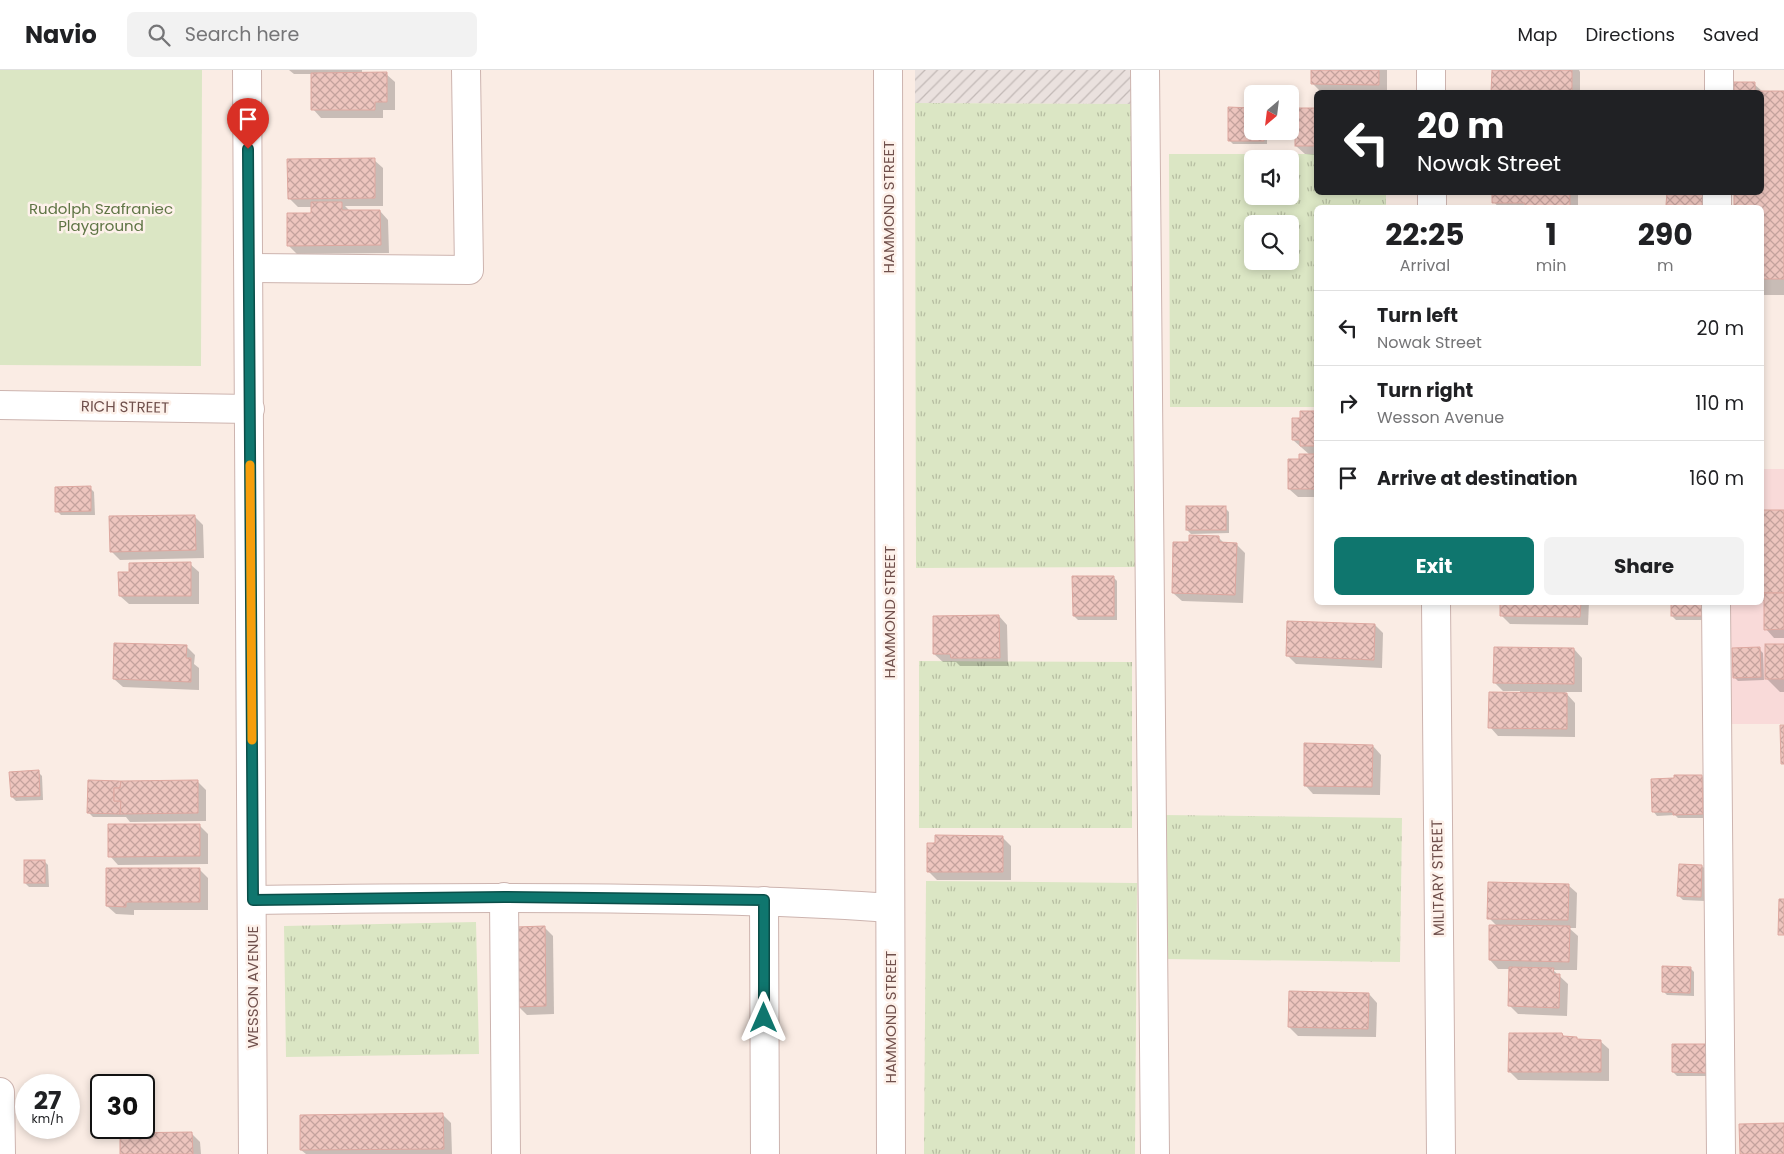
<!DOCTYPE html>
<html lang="en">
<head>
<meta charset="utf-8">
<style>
	body { margin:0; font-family:Poppins,sans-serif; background:#f2f2f2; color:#202124; height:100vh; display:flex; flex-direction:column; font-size:19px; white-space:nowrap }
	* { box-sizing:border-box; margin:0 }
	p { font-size:16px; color:#757577 }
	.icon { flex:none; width:28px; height:28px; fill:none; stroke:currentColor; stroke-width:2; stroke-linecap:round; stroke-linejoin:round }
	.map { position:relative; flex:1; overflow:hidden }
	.side { position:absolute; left:1314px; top:135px; width:450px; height:400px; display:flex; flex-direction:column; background:#fff; border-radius:8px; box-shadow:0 2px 8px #0003 }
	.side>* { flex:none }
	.top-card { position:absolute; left:1314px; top:20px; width:450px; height:105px; border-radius:8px; box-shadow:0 2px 8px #0003; background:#202124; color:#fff; overflow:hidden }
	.needle { width:32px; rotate:208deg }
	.controls { position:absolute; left:1244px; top:15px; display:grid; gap:10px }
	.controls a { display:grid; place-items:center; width:55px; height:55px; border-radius:8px; background:#fff; box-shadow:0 2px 8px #0003; font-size:25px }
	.speed { position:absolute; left:15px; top:1004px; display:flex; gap:10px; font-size:25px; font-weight:700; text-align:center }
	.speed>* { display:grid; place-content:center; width:65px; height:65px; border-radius:50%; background:#fff; box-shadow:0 2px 8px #0003; line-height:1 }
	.speed small { font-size:12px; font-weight:400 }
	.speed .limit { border:2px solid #111; border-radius:8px; background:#fff; color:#111 }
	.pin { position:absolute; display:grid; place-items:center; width:42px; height:42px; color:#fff; margin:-51px -21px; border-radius:50% 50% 50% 0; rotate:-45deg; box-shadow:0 0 5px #0007 }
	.pin .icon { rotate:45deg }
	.me { position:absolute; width:55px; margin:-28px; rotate:0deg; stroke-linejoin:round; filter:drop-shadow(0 0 4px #0008) }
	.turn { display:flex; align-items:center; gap:18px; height:105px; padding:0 20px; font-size:22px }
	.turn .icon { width:65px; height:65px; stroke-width:2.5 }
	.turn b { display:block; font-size:35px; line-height:42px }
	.eta { display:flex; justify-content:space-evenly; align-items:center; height:85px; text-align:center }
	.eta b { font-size:30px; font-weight:700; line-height:35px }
	.primary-button { display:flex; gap:10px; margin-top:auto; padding:10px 20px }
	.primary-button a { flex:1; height:58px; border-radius:8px; background:#0f766e; color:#fff; font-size:20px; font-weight:700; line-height:58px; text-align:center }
	.primary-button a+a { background:#f2f2f2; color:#202124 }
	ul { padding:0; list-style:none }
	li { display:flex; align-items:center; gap:15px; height:75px; padding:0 20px; border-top:1px solid #e0e0e0 }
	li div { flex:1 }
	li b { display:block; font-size:19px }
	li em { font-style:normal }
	header { display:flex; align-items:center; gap:30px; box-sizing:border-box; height:70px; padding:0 25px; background:#fff; border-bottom:1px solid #e0e0e0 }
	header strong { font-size:24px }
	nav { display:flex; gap:28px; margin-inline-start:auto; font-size:18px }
	.search { width:350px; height:45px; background:#f2f2f2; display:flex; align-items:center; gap:12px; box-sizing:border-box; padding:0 18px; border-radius:8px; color:#757577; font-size:19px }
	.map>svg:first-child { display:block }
</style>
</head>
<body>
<header>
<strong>Navio</strong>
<div class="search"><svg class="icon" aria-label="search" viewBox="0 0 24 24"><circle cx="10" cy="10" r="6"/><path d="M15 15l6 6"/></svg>Search here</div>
<nav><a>Map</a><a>Directions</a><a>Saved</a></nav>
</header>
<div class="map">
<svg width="1784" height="1084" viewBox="0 0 1784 1084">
	<defs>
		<pattern id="industrial-furrows" width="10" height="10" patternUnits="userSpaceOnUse" patternTransform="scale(1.25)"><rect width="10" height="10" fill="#eae1de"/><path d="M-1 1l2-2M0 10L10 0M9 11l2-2" fill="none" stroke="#c2b9b6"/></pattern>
		<pattern id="grass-tufts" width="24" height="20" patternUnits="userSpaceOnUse" patternTransform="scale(1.25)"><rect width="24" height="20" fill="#dbe6c4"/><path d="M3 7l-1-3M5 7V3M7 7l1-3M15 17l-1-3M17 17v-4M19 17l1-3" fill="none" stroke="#b6bda1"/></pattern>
		<pattern id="building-cross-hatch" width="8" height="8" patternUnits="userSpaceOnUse" patternTransform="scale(1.25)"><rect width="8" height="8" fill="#edc5be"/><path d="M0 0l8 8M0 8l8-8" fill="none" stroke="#c4a29d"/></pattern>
	</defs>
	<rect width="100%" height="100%" fill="#faece4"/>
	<path fill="#f9dad9" d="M1761 399H1784V654H1731V533L1761 532Z"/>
	<path fill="url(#industrial-furrows)" d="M915 0H1134V34L915 33Z"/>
	<g fill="url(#grass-tufts)" fill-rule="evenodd">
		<path d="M915 33 1134 34 1136 497 916 498Z"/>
		<path d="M1169 84H1316V122L1386 123V137L1316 138V337H1170ZM1252 89H1290V126H1252ZM1252 154H1290V191H1252Z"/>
		<path d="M919 591 1132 592V758H919Z"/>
		<path d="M1163 745 1402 748 1400 892 1162 889Z"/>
		<path d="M926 811 1137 813 1135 1084H924Z"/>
		<path d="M476 852 479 984 286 987 284 856Z"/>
	</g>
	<path fill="#dbe6c4" d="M0 0H202L201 296 0 295Z"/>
	<g fill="#0003">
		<path d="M289 0H362V4H386L395 12V40H383V48H321L313 39 312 4H294Z"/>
		<path d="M1313 0H1387V22H1321L1312 13Z"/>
		<path d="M1493 0H1579L1580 2V22H1493Z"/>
		<path d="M1735 14H1754L1763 22H1784V225H1761V22H1735Z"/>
		<path d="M1229 39H1252V61H1267V74H1233L1229 70Z"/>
		<path d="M1296 39 1316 40V85L1305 84 1296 76Z"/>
		<path d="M374 90 383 98V136H345L350 141H380L388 150 389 183 297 184 288 175 312 144V137H298L289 128Z"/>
		<path d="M1494 122H1578V138H1499L1494 132Z"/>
		<path d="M1668 122H1707L1706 138H1670L1667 135Z"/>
		<path d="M1301 342H1316V427H1298L1289 419 1301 391 1310 385 1293 370 1301 349Z"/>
		<path d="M90 418 94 422 95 445H61L57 441Z"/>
		<path d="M1225 438 1229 442V463L1191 464 1187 460Z"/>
		<path d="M1761 441H1784V568H1774L1766 559 1765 531H1761Z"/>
		<path d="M194 446 203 455 204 488 120 490 111 481Z"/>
		<path d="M1219 468 1225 474H1236L1245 483 1243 533 1182 531 1173 523 1190 473Z"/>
		<path d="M190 494 199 502V534H129L120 526 131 503Z"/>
		<path d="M1113 507 1117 511V550H1078L1074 546Z"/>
		<path d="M1501 532H1589L1588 555 1510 554 1501 545Z"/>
		<path d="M1706 532V550H1676L1672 546Z"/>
		<path d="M999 546 1007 555 1008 596H960L956 592H943L934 584Z"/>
		<path d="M1375 555 1383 563 1382 598 1296 594 1288 586Z"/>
		<path d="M1784 575V622H1780L1767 609Z"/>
		<path d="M186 576 195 585 194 594 199 598V620L123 617 114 609Z"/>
		<path d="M1574 579 1582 588V622H1565L1575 633V667L1498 666 1490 657 1520 623V621H1503L1494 612Z"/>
		<path d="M1759 579 1763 583 1764 610 1738 611 1734 607Z"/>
		<path d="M1373 676 1381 685 1380 725 1313 724 1305 715Z"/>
		<path d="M38 702 42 706 43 730 16 731 12 727Z"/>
		<path d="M1702 706 1706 710V748H1678L1675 745 1657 746 1653 741Z"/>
		<path d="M197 711 206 720V751L130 752 126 747H93L89 743Z"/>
		<path d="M199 755 208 764V794L118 795 110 786Z"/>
		<path d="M1002 767 1011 776V810H937L928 801Z"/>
		<path d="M44 791 48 795 49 817H29L25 813Z"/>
		<path d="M1702 796 1706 800 1705 831 1683 830 1679 826Z"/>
		<path d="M199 799 208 808V840H134V845L116 844 107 836Z"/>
		<path d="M1568 815 1577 823 1576 858H1569L1578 866 1577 900H1553L1568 914 1567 946 1518 944 1510 936V899H1498L1490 890 1497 856 1489 848Z"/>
		<path d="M545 858 553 866 554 944 527 945 518 936Z"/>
		<path d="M1690 898 1694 902V926L1667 925 1663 921Z"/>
		<path d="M1369 924 1377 933 1376 967 1298 966 1289 957Z"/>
		<path d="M1562 964 1565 968H1576L1579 970 1600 971 1609 979V1011L1518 1010 1509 1001Z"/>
		<path d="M1706 976 1710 1006H1677L1673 1002Z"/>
		<path d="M443 1045 451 1053 452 1084H306L301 1080Z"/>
		<path d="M192 1064 200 1072 201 1084H121Z"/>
	</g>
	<g fill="url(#building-cross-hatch)" stroke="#dea8a0">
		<path d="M1311 0H1379V15L1311 14Z"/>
		<path d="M1492 0H1572V22H1491Z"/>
		<path d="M387 2V32H375V40H311V3Z"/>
		<path d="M1734 12H1755V21H1784V209H1761V138H1734V122H1761V22H1734Z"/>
		<path d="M1228 37 1252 38V61H1263L1264 71H1228Z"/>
		<rect x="1295" y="38" width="21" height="38"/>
		<path d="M375 88V128L288 129 287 89Z"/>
		<path d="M1492 122H1570V137L1525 138V133H1492Z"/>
		<path d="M1667 122H1703L1702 137 1666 135Z"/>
		<path d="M311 132H342V140H380L381 175 287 176V143H311Z"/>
		<path d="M1300 341H1316V376H1300V370H1292V348H1300Z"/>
		<path d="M1299 384H1316V419H1288V389H1299Z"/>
		<path d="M91 416V441L55 442V417Z"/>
		<rect x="1186" y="436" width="40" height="24"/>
		<rect x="1761" y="440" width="23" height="83"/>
		<path d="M195 445 196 480 110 482 109 446Z"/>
		<path d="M1189 465 1219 466V472L1237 473 1235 525 1172 523 1173 472H1189Z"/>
		<path d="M191 492V526H119L118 502H129V493Z"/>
		<path d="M1072 506H1114V546H1073Z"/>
		<path d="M1764 523H1784V559L1764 560Z"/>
		<path d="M1500 532H1581L1580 547 1500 546Z"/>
		<rect x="1671" y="532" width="32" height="14"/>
		<path d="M999 545 1000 588H951L950 584H933V546Z"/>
		<path d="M1287 551 1375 554 1374 590 1286 586Z"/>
		<path d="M114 573 187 575 186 588H191V612L113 609Z"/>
		<rect x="1765" y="574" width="19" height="35"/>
		<path d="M1494 577 1574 578V614L1493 613Z"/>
		<path d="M1760 577 1761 607 1733 608 1732 578Z"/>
		<path d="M1489 622 1567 623V659L1488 658Z"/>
		<path d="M1780 655H1784V694H1781Z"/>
		<path d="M1304 673 1373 675 1372 717 1304 716Z"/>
		<path d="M39 700 40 726 11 727 9 702Z"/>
		<path d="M1674 705H1702L1703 744 1673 745V742H1652L1651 709 1674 708Z"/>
		<path d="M88 710 121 711 120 718H114V731H121L120 744 87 743Z"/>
		<path d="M198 710V743L120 744 121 731H114V718H120L121 711Z"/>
		<path d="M108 754H200V786L108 787Z"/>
		<path d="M935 765 1003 766V802H927V773H935Z"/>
		<rect x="24" y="790" width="21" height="23"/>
		<path d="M1679 794 1702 795 1701 827 1677 826Z"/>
		<path d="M106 798H200V832H126V837L106 836Z"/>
		<path d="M1488 812 1569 814 1568 850 1487 849Z"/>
		<path d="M1779 829H1784V865H1778Z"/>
		<path d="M1489 855 1570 856 1569 892 1489 890Z"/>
		<path d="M545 856 546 936 517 937 516 857Z"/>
		<path d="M1662 896 1691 897 1690 923 1662 922Z"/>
		<path d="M1509 897 1554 898 1553 904H1560L1559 938 1508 936Z"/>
		<path d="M1289 921 1369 923 1368 959 1288 957Z"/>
		<path d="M1509 963H1562L1563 966 1577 967V969L1601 970V1002H1508Z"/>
		<path d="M1672 974H1707V1003L1672 1002Z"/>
		<path d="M443 1043 444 1079 300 1080V1045Z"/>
		<path d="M1784 1053V1084H1740L1739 1054Z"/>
		<path d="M192 1062 193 1084H120V1063Z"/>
	</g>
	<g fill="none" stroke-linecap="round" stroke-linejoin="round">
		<g stroke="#cdb4af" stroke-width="30">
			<g id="minor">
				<path d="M247 0 253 1084"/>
				<path d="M888 0 891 1084"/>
				<path d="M1145 0 1155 1084"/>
				<path d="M1431 0V22"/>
				<path d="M1719 22V0"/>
				<path d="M1432 122V138"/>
				<path d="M1717 138V122"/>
				<path d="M249 198 469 200 466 0"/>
				<path d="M0 335 250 339"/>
				<path d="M1436 532 1441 1084"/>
				<path d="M1716 532 1721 1084"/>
				<path d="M504 827 506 1084"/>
				<path d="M253 830C382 828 512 827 642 829 725 830 807 832 890 838"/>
				<path d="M764 831 765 1084"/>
				<path d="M0 1022 1 1084"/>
			</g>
		</g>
		<use href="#minor" stroke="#fff" stroke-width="28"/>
	</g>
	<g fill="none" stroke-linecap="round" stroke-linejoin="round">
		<g stroke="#0a4d48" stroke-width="12">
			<path id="route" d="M248 79 253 830 504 827 764 830V948"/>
		</g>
		<use href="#route" stroke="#0f766e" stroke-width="9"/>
		<path stroke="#f59e0b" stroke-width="9" d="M250 395 252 670"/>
	</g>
	<g text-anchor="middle" stroke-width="5" stroke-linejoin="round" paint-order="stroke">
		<g font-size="15" fill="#70504c" stroke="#fdf1ea">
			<text transform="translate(889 137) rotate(-90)" y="5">HAMMOND STREET</text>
			<text transform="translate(125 337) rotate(1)" y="5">RICH STREET</text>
			<text transform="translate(890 542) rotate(-90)" y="5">HAMMOND STREET</text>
			<text transform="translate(1438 808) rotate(-91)" y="5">MILITARY STREET</text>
			<text transform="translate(253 917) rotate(-90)" y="5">WESSON AVENUE</text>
			<text transform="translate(891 947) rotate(-90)" y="5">HAMMOND STREET</text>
		</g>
		<g font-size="15" fill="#5f7545" stroke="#fdf1ea">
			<text x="101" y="144">Rudolph Szafraniec<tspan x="101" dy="17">Playground</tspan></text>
		</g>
	</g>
</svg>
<div class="controls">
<a><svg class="needle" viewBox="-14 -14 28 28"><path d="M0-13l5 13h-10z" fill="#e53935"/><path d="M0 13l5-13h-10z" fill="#757577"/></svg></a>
<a><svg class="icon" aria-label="sound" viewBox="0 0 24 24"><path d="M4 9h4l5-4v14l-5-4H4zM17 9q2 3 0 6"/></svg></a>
<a><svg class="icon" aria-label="search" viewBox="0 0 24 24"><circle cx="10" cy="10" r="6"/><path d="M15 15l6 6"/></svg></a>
</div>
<div class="speed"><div>27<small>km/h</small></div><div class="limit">30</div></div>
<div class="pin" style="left:248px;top:79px;background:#d93025"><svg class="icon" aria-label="arrive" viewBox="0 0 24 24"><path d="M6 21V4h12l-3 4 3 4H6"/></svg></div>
<svg class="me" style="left:764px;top:948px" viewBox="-20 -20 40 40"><path d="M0-17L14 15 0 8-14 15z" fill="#0f766e" stroke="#fff" stroke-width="4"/></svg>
<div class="top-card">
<div class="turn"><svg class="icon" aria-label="left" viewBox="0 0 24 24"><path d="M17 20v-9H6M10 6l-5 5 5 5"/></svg><div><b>20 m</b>Nowak Street</div></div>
</div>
<section class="side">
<div class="eta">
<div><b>22:25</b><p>Arrival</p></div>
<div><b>1</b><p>min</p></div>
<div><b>290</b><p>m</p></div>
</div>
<ul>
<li><svg class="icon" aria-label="left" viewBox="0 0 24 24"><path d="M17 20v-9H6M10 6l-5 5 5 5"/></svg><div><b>Turn left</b><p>Nowak Street</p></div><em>20 m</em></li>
<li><svg class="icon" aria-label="right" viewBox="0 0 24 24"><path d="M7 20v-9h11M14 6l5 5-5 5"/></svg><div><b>Turn right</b><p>Wesson Avenue</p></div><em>110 m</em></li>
<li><svg class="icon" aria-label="arrive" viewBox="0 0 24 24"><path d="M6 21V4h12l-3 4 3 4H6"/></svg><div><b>Arrive at destination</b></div><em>160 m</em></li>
</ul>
<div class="primary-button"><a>Exit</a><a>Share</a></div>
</section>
</div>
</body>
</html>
